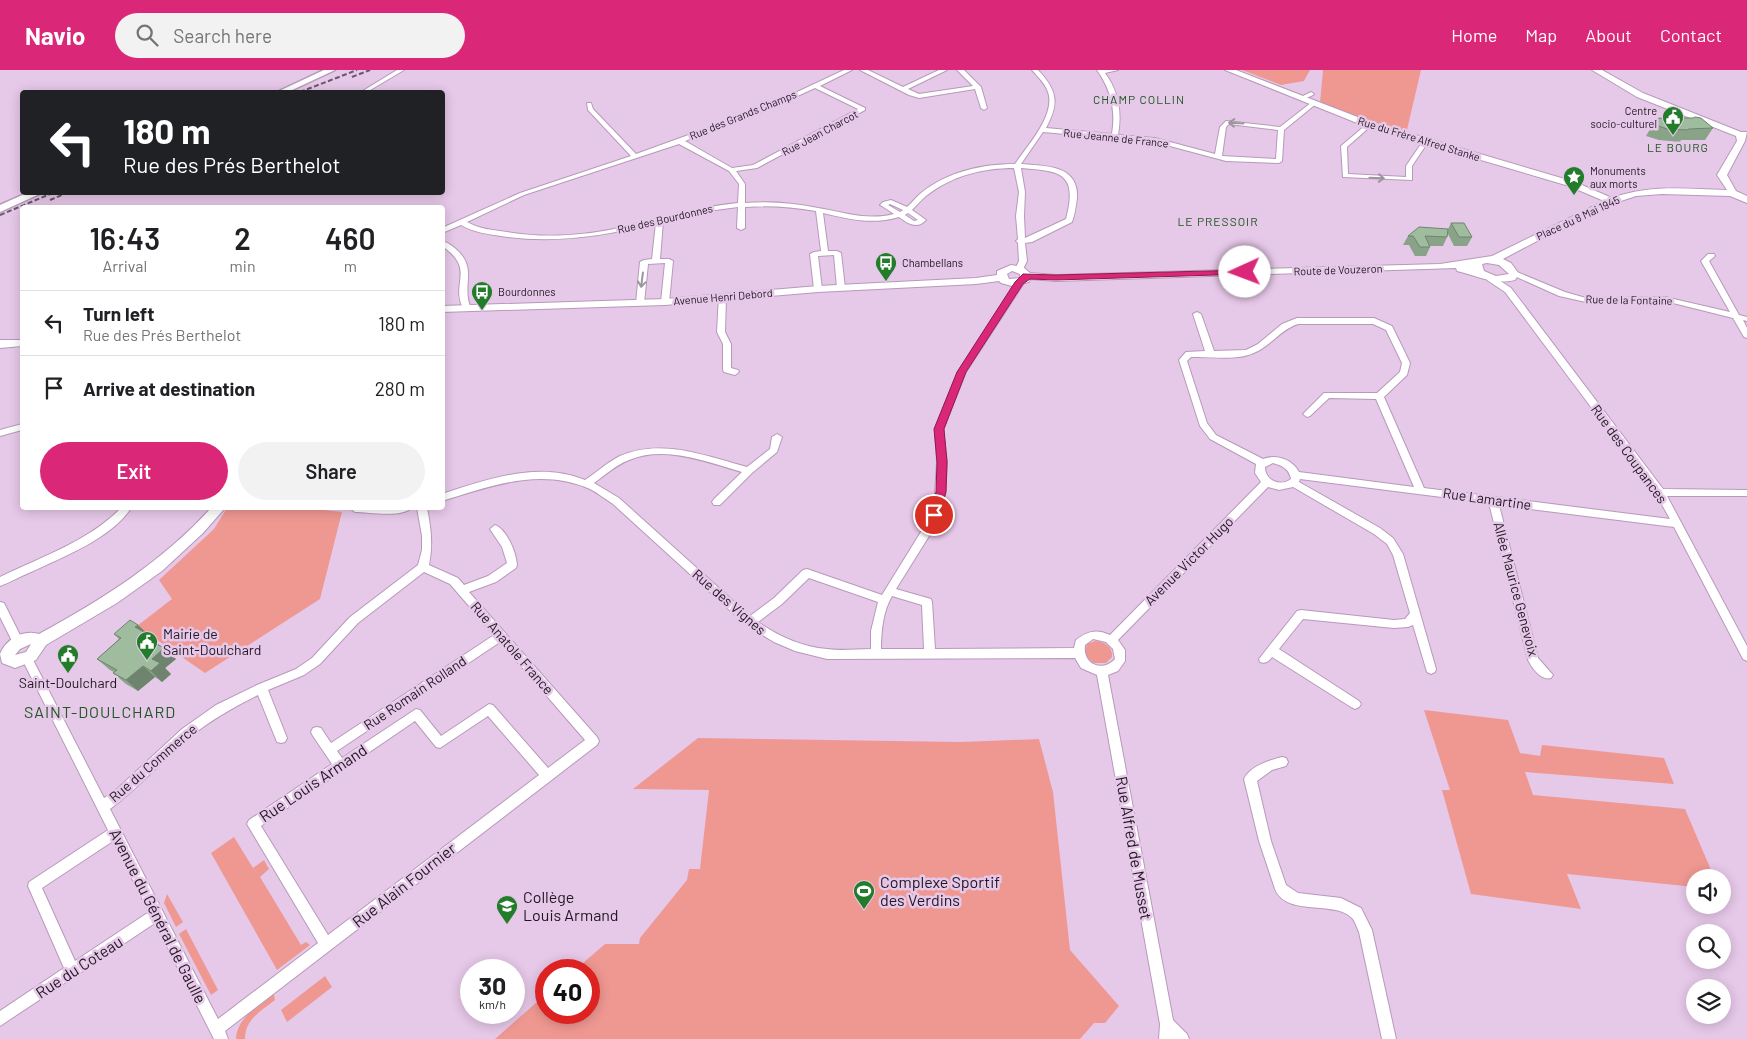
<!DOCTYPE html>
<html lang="en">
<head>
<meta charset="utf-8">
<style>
	body { margin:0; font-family:Barlow,sans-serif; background:#f2f2f2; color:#202124; height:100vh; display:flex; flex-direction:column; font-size:19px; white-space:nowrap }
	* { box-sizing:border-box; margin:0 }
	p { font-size:16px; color:#757577 }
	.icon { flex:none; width:28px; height:28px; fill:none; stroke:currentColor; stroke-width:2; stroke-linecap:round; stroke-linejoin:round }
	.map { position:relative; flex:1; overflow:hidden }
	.side { position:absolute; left:20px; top:135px; width:425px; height:305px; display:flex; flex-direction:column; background:#fff; border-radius:5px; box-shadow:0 2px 12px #0003 }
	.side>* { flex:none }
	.banner { position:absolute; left:20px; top:20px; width:425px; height:105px; border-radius:5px; box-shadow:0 2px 12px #0003; background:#202124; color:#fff; overflow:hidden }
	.controls { position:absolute; left:1686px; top:799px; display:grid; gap:10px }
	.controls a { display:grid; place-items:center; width:45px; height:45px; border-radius:50%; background:#fff; box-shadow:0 2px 12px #0003; font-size:25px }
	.speed { position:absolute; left:460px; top:889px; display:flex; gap:10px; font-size:25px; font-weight:700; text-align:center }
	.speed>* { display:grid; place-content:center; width:65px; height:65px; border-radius:50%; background:#fff; box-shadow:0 2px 12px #0003; line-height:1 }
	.speed small { font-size:12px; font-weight:400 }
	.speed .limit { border:8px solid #d22; background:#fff; color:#111 }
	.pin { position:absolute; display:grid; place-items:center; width:42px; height:42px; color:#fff; margin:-21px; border:2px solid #fff; border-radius:50%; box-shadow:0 1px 5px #0007 }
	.me { position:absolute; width:55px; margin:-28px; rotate:268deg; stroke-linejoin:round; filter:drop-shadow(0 0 4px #0008) }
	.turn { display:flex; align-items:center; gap:18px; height:105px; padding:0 20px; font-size:22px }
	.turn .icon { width:65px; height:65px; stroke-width:2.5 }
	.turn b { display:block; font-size:35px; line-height:42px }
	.eta { display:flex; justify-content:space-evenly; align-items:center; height:85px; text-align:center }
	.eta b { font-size:30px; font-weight:600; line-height:35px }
	.button { display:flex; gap:10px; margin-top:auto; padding:10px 20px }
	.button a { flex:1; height:58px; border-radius:30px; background:#db2777; color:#fff; font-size:20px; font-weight:600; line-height:58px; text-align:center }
	.button a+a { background:#f2f2f2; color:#202124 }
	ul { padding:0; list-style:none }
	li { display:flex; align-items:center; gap:15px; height:65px; padding:0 20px; border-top:1px solid #e0e0e0 }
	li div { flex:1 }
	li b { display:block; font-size:19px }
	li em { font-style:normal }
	header { display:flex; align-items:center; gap:30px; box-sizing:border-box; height:70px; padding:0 25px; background:#db2777; color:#fff }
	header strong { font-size:24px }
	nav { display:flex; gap:28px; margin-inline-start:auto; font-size:18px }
	.search { width:350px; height:45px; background:#f2f2f2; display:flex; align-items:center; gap:12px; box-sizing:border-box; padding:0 18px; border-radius:28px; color:#757577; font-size:19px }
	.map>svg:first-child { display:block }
</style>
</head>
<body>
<header>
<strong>Navio</strong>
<div class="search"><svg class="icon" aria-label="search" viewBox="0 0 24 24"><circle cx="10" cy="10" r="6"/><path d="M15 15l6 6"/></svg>Search here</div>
<nav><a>Home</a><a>Map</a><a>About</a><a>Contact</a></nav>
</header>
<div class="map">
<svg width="1747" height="969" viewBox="0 0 1747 969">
	<rect width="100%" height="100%" fill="#e6c8e8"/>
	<g fill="#ef9892">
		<path d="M1242 0H1310L1304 11 1281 15Z"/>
		<path d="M1323 0H1421L1406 64 1320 33Z"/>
		<path d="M227 438H305L342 442 320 529 205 603 137 556 172 529 159 510 214 459Z"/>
		<path d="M1095 571C1105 572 1113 577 1112 587L1106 593H1093L1084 584 1087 574Z"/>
		<path d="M1424 640 1508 650 1520 683 1540 686 1542 675 1664 688 1674 714 1525 702 1533 725 1685 739 1714 807 1695 808V817L1567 804 1581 839 1471 824 1442 720H1450Z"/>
		<path d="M698 668 961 672 1039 669 1053 722 1070 880 1119 936 1105 953H1094L1080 969H495L546 924V942H589V900H575L605 874H639L640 868 687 810 689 799H700L709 720 633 719Z"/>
		<path d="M234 767 253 798 264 790 269 799 260 807 301 875 306 872 310 875 277 900 211 783Z"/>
		<path d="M167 824 183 852 176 857 164 833Z"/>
		<path d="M186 859 218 920 211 925 179 864Z"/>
		<path d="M325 906 332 917 287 952 281 940Z"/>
		<path d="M271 925H274L275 930C261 941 245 949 245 969H236C237 948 257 937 271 925Z"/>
	</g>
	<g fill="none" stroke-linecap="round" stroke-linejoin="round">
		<g stroke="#b799b9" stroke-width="2">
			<g id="minor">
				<path d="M397 0H404L367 22H361Z"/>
				<path d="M844 0H852L820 16 865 38V40L757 98 736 101 745 114V133C769 131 794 133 818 138 844 142 867 151 894 144L882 136 880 135 883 132 891 130 907 137C912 133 916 127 921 123 947 102 982 94 1015 94 1027 76 1056 45 1048 22 1045 13 1038 7 1032 0H1038C1058 21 1059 34 1046 58L1112 64C1116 40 1111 20 1097 0H1118L1105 3C1119 22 1122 42 1118 65L1155 68 1215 84 1220 57 1226 51 1280 57 1312 32 1317 33 1284 60 1282 91 1279 93 1226 91 1155 72 1043 62 1021 94C1046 96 1079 95 1077 128 1076 136 1075 144 1072 152L1032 172 1025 173 1027 191 1022 201H1019L1015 199 1019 191 1018 173 1016 171 1018 169 1016 146 1019 122 1014 98C983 98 951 106 926 126 921 130 917 135 912 140L926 150C917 160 907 153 899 147 872 155 849 149 823 143L828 181H837L841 183 845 218 841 220 837 218 834 185 818 186 822 219 818 221 814 219 810 184 814 182 821 181 816 141C792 137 769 135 745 137V158L741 160 737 158 738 137 708 141 663 151 660 189H669L673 191 669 232 665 234 661 232 665 193 648 194 644 233 640 235 636 233 640 192 644 190 652 189 656 153C605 166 554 174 501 166 487 164 473 162 461 155L442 163V158L520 123 631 86 588 40 587 33H591L593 39 636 84 763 38ZM815 18 858 39 753 95 732 98 685 71 767 40ZM1229 54 1278 60 1276 89 1222 86 1226 57ZM679 74 729 101 739 114 738 133C695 137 656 150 614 159 580 166 542 168 507 162 493 160 479 159 467 152L524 125ZM1021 98C1061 101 1078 103 1066 149L1025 168 1024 146 1025 122ZM890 134 903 140 900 142 888 135ZM908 143 918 150 914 151 905 145Z"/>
				<path d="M860 0H868L903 17 939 0H947L908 19 919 24 973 16 957 0H964L981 17 987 38 984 40 981 38 975 19 919 28 909 25Z"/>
				<path d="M1311 22 1314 24 1313 25 1302 30 1299 28Z"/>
				<path d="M1367 54 1372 55 1347 77 1348 104 1406 107V96L1423 71H1427L1428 72 1412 96V110L1343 107 1341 76Z"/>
				<path d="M442 171C449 173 454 177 459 182 477 201 461 217 471 238L470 240H464C449 213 477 200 442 176Z"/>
				<path d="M1708 184H1714L1715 186 1709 191 1739 245 1747 247V251L1743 250 1747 258V268L1744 267 1733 248 1665 231 1586 232 1559 226 1510 204 1511 202H1517L1565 222 1586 228 1665 227 1730 242 1701 191Z"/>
				<path d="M1487 206H1493L1511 218 1663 419 1747 420V426H1667L1747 576V591L1743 589 1674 457 1499 435 1538 588 1553 605 1551 608C1541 611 1532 598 1528 590L1489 433 1300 409 1299 412 1380 458 1393 468 1403 484 1436 599 1435 602 1431 604 1427 602 1413 555 1408 557 1394 558 1303 549 1279 579 1359 631 1361 634 1359 637 1355 639 1351 637 1272 587C1269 591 1266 594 1260 592L1259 589 1297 541 1301 540 1394 550 1405 549 1410 543 1393 485 1387 474 1374 464 1293 417 1279 420 1268 417 1118 570 1125 580V591L1118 601 1108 605 1173 950 1187 964 1189 969H1159L1160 954 1097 605 1081 598 1075 588 827 589 795 581 774 572 746 555 613 434C605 429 598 423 590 419 540 397 491 416 442 431V424C488 409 538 391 585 410 597 402 608 392 620 386 662 368 706 386 747 397L770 379 772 367 777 364 782 367 777 382 752 403 720 435H714L712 432 714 429 742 402C706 392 666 375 629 390 616 395 605 405 594 413L619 428 750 546 774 528 803 500 807 499 882 525 924 457 935 425 937 392 935 359 958 302 1016 213 1020 211 1024 213 966 302 943 359 947 392 945 425 934 458 896 519 931 529 932 532 935 579 1074 578 1076 570C1088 561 1096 559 1110 565L1261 412 1255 403 1256 394 1210 369 1200 356 1179 290 1186 282 1205 281 1193 244 1197 242 1201 244 1214 281 1246 280 1258 274 1282 254 1297 248H1374L1392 256 1410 293 1407 305 1384 327 1424 418 1670 449 1656 424 1505 222 1487 210ZM1298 254H1373L1386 260 1402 293 1400 302 1377 323H1324L1303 344 1307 347 1310 346 1329 328 1376 329 1414 417 1299 402C1292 389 1276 384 1263 389L1216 365 1207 353 1187 291 1191 287C1213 286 1238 292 1258 281 1273 273 1282 259 1298 254ZM1273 393C1283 396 1289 399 1291 409 1281 417 1265 411 1265 397ZM809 508 878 532 871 561V579C856 579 841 581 827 579 802 577 778 566 758 552L782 534ZM892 526 922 535 924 579H881C881 562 883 541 892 526ZM1093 569 1106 572 1113 579 1115 589C1102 603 1082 594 1085 575Z"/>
				<path d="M719 225H725L726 227 725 262 731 274V298L738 300 739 302 735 305 724 302 723 300V274L717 262Z"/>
				<path d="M22 354V360L0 366V360Z"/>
				<path d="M121 438H131C112 468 63 487 31 502 21 506 11 512 0 516V507C41 487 89 471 121 438Z"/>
				<path d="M350 438H411C402 448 368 442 355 442Z"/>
				<path d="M417 438H427C431 458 433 475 429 495L458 508 464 515 488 506 507 493 502 477 490 459 495 455C507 460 516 482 517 495L516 498 496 512 469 522 597 667 599 671 597 675 225 961 228 969H214L155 853 0 956V941L64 898 28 816 29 812 108 760 22 589 23 586 27 584 31 586 104 728 115 721 182 659 216 635 257 615 296 599 312 588 350 547 418 495 422 480V466ZM424 502 450 514 494 565 331 673 321 658 317 657 313 658 311 662 313 666 332 694 249 750 247 754 318 873 218 949 110 739C139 718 162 690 190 667 211 650 234 637 258 625L277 672 281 673 285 672 287 668 268 620 304 605 320 594 358 553ZM500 572 585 670 548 698 493 635 489 634 441 666 420 640 416 639 342 688 337 681ZM488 646 539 705 328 865 261 756 415 651 436 677 440 678ZM113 771 149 842 75 891 42 818Z"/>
				<path d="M0 532 4 533 22 569 23 572 22 575 18 576 14 575 0 547Z"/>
				<path d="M1282 687 1286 688 1288 692 1286 696 1272 700 1257 711 1271 771 1286 815 1298 823 1341 828 1361 838 1372 860 1396 969H1382L1359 862C1357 858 1355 851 1352 848 1335 830 1286 847 1275 819L1259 771 1244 709C1250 696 1270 690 1282 687Z"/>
			</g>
		</g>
		<g stroke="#b799b9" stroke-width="2">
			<g id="tertiary">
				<path d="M1225 0H1236L1368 51 1575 112 1612 128C1651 114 1686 119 1727 120L1717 105 1737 71 1736 66 1637 27 1592 0H1602L1643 23 1741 62H1747L1745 71 1727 105 1736 121 1747 126V133L1730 126 1662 124 1636 126 1615 133 1554 162 1503 189 1511 193 1519 204 1515 210C1495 215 1477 206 1457 201L1456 198 1056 211 1030 209 1029 212 1012 216 1001 213 999 211 976 214 818 222 665 235 442 242V236L665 229 818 216 976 208 997 205V201L1011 195 1023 197 1030 203 1056 205 1440 194 1492 186 1604 131 1569 116 1362 55ZM1487 193 1499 195 1509 204 1496 206 1484 201 1482 194ZM1012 201 1020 204V208L1009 209 1007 204Z"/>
				<path d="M0 270H22V276L0 278Z"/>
				<path d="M211 438H225L203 463 162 501 117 533 46 575 36 590 15 598 2 593 0 584C6 569 23 559 39 564 103 529 162 492 211 438ZM31 574 26 582 15 585 20 579Z"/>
			</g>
		</g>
		<g stroke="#b799b9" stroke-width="3">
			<g id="secondary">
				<path d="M324 0H335L288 22H277Z"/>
				<path d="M29 122H44L0 142V135Z"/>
			</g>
		</g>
		<use href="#minor" fill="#fff" fill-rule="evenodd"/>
		<use href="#tertiary" fill="#fff" fill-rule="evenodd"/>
		<use href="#secondary" fill="#fff" fill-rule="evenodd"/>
		<g stroke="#6a586b" stroke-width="2" stroke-dasharray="5 2.5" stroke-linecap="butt">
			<path d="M352 7 370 0"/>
			<path d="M300 22 357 0"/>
			<path d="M50 130 69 122"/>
			<path d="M0 145 55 122"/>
		</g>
	</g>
	<g fill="#89a388">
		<path d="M1672 50 1713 58 1705 70H1681L1680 72 1659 70 1646 66 1653 54Z"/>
		<path d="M1451 153 1472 167 1467 176H1454L1448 164 1447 167 1443 176H1429L1430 177 1426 186H1415L1409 175H1403L1408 166 1448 159Z"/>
		<path d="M138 555 157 574 176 589 165 598 171 604 162 612 155 607 138 621 126 614 113 603 114 602 110 600 97 589 119 569 114 564Z"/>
	</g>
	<g fill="#6f846f">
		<path d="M138 555 150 566 159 575 156 578 135 557Z"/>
		<path d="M164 578 176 589 165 598 171 604 162 612 151 601 152 589Z"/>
		<path d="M143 596 155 607 138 621 126 610Z"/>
	</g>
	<g fill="#9fbd9e" stroke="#6f846f">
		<path d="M1695 47 1701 48 1713 58 1689 59 1687 60 1667 59 1653 54 1659 48 1672 50 1674 48H1693Z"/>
		<path d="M1451 153H1464L1472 167H1459Z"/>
		<path d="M1419 157 1448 159 1447 167 1425 166 1430 177H1420L1413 166H1408Z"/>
		<path d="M130 550 138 555 135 557 147 564 144 567 164 578 152 589 160 593 151 601 143 596 126 610 113 603 117 600 97 589 121 568 114 564Z"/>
	</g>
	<defs><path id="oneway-shaft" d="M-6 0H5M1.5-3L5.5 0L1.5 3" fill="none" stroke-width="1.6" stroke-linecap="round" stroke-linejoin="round" transform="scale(1.25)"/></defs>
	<g stroke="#9b969c">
		<use href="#oneway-shaft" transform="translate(1236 53) rotate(-177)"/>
		<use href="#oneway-shaft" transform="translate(1377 108) rotate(2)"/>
		<use href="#oneway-shaft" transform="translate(642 210) rotate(97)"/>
	</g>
	<path fill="#db2777" stroke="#8e194d" d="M1245 200 1249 202 1248 204 1056 210 1030 209 1023 214 966 302 944 359 947 392 946 422 938 448H931L929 445 936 422 937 392 934 359 957 302 1015 212 1023 204 1056 205Z"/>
	<defs>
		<g id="civic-pin" transform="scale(1.125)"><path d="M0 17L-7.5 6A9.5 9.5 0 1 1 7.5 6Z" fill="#237c2a" stroke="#e6c8e8"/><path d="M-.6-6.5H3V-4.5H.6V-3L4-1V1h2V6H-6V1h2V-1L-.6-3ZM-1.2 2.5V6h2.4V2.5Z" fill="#fff"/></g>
		<g id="sight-pin" transform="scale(1.125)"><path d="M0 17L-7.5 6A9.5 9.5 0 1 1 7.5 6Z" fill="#237c2a" stroke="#e6c8e8"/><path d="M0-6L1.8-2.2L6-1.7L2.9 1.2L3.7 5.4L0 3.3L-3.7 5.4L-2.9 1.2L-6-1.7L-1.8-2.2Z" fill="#fff"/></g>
		<g id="bus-pin" transform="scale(1.125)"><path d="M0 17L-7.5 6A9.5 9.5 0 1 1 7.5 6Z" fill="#237c2a" stroke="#e6c8e8"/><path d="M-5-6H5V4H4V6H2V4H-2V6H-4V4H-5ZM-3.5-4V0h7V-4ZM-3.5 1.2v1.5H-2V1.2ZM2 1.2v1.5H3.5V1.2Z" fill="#fff"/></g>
		<g id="stadium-pin" transform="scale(1.125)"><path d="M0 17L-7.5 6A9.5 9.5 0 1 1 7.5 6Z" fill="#237c2a" stroke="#e6c8e8"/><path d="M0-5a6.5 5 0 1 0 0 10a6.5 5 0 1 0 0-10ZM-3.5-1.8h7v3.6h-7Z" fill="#fff"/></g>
		<g id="school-pin" transform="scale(1.125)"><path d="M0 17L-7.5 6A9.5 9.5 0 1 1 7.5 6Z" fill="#237c2a" stroke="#e6c8e8"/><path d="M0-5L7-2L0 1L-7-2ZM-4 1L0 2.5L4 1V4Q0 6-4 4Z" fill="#fff"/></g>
	</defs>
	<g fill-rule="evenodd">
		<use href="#civic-pin" x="1673" y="47"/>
		<use href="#sight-pin" x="1574" y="107"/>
		<use href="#bus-pin" x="886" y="193"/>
		<use href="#bus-pin" x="482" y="222"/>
		<use href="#civic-pin" x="147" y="572"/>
		<use href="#civic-pin" x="68" y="585"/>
		<use href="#stadium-pin" x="864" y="821"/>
		<use href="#school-pin" x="507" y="836"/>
	</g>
	<g text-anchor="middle" stroke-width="5" stroke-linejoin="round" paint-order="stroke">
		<g font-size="11" fill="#211622" stroke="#e6c8e8" text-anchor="start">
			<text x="1657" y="45" text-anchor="end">Centre<tspan x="1657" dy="13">socio-culturel</tspan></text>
			<text x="1590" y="105">Monuments<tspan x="1590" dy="13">aux morts</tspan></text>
			<text x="902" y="197">Chambellans</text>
			<text x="498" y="226">Bourdonnes</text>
		</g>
		<g font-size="11" fill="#211622" stroke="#e6c8e8">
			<text transform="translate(743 45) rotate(-22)" y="4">Rue des Grands Champs</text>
			<text transform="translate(820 63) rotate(-28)" y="4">Rue Jean Charcot</text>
			<text transform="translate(1116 68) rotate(6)" y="4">Rue Jeanne de France</text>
			<text transform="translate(1419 69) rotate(17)" y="4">Rue du Frère Alfred Stanke</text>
			<text transform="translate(1578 148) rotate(-25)" y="4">Place du 8 Mai 1945</text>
			<text transform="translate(665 149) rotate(-13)" y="4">Rue des Bourdonnes</text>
			<text transform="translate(1338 200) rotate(-2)" y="4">Route de Vouzeron</text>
			<text transform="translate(723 227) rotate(-5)" y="4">Avenue Henri Debord</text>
			<text transform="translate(1629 230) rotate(1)" y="4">Rue de la Fontaine</text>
		</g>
		<g font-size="12" letter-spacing="1" fill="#205622" stroke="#e6c8e8">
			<text x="1139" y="34">CHAMP COLLIN</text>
			<text x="1678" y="82">LE BOURG</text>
			<text x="1218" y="156">LE PRESSOIR</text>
		</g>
		<g font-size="14" fill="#211622" stroke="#e6c8e8">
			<text transform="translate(1629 384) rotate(54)" y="5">Rue des Coupances</text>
			<text transform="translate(1487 429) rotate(8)" y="5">Rue Lamartine</text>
			<text transform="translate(1189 491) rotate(-45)" y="5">Avenue Victor Hugo</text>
			<text transform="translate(1516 519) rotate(75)" y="5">Allée Maurice Genevoix</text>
			<text transform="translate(729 532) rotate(41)" y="5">Rue des Vignes</text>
			<text transform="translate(512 578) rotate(49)" y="5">Rue Anatole France</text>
			<text transform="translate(415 623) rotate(-34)" y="5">Rue Romain Rolland</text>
			<text transform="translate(153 693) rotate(-41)" y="5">Rue du Commerce</text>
		</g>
		<g font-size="14" fill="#211622" stroke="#e6c8e8" text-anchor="start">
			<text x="163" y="569">Mairie de<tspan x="163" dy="16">Saint-Doulchard</tspan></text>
			<text x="68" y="618" text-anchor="middle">Saint-Doulchard</text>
		</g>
		<g font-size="16" letter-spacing="1" fill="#205622" stroke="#e6c8e8">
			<text x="100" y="648">SAINT-DOULCHARD</text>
		</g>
		<g font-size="16" fill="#211622" stroke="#e6c8e8">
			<text transform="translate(313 713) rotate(-34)" y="6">Rue Louis Armand</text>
			<text transform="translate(1134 778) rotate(80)" y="6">Rue Alfred de Musset</text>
			<text transform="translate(404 815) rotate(-38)" y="6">Rue Alain Fournier</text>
			<text transform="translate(158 846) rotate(63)" y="6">Avenue du Général de Gaulle</text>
			<text transform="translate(79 897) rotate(-33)" y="6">Rue du Coteau</text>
		</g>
		<g font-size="16" fill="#211622" stroke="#e6c8e8" text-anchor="start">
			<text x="880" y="818">Complexe Sportif<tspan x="880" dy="18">des Verdins</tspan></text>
			<text x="523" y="833">Collège<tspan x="523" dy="18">Louis Armand</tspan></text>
		</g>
	</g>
</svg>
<div class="controls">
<a><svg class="icon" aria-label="sound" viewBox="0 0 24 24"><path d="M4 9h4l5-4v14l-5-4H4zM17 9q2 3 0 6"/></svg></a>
<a><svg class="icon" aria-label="search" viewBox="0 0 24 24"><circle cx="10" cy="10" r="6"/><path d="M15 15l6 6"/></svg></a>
<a><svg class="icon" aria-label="layers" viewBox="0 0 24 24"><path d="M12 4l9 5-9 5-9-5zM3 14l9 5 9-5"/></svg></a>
</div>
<div class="speed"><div>30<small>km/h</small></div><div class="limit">40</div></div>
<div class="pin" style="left:934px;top:445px;background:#d93025"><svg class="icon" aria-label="arrive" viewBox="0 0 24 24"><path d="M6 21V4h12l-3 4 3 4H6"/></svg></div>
<svg class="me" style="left:1245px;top:202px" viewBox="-20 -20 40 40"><circle r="19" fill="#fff"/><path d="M0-13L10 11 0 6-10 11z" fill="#db2777"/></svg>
<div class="banner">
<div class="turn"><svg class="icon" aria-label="left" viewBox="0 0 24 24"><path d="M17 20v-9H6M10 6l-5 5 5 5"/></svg><div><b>180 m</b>Rue des Prés Berthelot</div></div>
</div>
<section class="side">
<div class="eta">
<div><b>16:43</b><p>Arrival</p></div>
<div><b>2</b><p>min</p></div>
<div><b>460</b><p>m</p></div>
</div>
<ul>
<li><svg class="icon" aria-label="left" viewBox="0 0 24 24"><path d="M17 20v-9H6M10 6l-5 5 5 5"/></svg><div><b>Turn left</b><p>Rue des Prés Berthelot</p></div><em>180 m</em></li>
<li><svg class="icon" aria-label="arrive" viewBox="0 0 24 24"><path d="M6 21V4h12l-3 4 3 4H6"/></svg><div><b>Arrive at destination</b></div><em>280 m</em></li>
</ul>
<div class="button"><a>Exit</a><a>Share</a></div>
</section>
</div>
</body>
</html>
